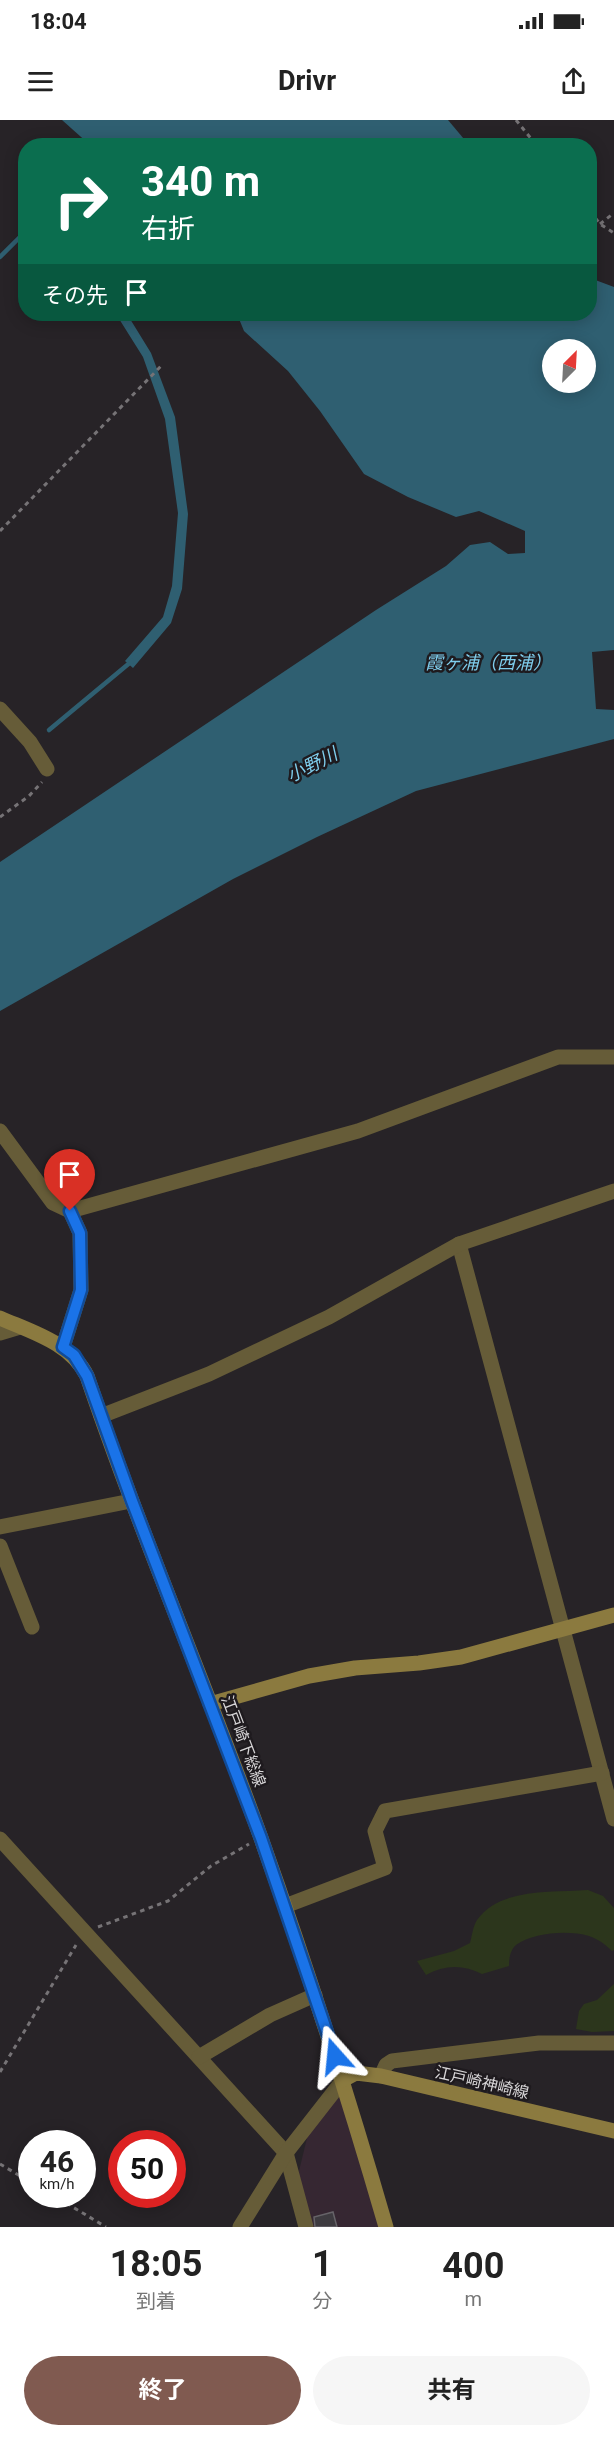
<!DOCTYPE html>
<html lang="ja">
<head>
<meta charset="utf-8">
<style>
	body { margin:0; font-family:Roboto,"Noto Sans JP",sans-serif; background:#f6f6f6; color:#222; height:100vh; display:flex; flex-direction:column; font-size:22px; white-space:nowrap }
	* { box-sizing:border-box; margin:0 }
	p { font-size:20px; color:#767676 }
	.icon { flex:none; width:33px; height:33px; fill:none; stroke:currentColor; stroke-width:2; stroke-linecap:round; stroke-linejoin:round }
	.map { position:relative; height:2107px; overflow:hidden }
	.side { display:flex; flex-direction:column; background:#fff; flex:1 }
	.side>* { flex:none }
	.banner { position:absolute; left:18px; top:18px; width:579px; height:183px; border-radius:24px; box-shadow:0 3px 15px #0003; background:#0b6e4f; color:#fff; overflow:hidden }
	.needle { width:39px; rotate:24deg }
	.buttons { position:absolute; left:542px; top:219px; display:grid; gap:12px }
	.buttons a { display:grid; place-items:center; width:54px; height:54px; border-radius:50%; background:#fff; box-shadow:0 3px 15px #0003; font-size:30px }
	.speed { position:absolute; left:18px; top:2010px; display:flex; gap:12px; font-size:30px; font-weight:700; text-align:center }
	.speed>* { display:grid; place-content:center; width:78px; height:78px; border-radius:50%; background:#fff; box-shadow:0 3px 15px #0003; line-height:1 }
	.speed small { font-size:15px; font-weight:400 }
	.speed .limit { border:9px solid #d22; background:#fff; color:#111 }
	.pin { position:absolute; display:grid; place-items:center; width:51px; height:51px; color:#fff; margin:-62px -26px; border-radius:50% 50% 50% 0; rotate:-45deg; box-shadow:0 0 6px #0007 }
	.pin .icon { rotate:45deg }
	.me { position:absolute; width:66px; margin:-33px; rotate:342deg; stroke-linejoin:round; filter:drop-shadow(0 0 4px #0008) }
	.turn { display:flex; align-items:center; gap:21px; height:126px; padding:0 24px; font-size:27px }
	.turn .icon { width:78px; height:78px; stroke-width:2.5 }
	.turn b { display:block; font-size:42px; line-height:51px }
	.then { display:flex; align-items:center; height:57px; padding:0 24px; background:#0003; gap:12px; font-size:22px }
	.eta { display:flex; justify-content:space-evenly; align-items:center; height:102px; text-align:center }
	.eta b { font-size:36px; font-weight:700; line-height:42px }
	.primary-button { display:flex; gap:12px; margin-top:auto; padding:12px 24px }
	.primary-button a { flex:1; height:69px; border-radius:36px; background:#805a50; color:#fff; font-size:24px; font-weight:700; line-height:69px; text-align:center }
	.primary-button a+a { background:#f6f6f6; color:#222 }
	.status { display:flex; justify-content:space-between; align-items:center; height:42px; padding:0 30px; background:#fff; direction:ltr }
	.status svg { height:16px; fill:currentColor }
	header { display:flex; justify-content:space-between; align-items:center; height:78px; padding:0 24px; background:#fff; font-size:27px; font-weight:700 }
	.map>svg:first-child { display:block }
</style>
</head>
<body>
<div class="status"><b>18:04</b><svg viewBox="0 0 49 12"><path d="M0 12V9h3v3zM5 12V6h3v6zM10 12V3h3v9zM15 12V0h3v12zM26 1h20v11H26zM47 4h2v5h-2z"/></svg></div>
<header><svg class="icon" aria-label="menu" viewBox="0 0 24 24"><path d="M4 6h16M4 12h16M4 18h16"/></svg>Drivr<svg class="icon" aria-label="share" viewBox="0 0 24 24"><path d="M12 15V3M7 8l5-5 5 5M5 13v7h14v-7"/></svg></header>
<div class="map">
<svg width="614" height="2107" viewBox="0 0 614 2107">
	<rect width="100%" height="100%" fill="#272327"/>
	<path fill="#362732" d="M340 1972 380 2107H311L298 2055 308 2014Z"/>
	<g fill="#2c361c">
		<path d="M588 1770 603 1776 614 1788V1830L612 1831C605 1824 598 1819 589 1816 569 1810 534 1812 516 1825 510 1830 509 1839 509 1846L482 1854C463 1844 444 1845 426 1855L417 1841 454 1831 470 1823C472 1816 473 1806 477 1800 501 1767 552 1773 588 1770Z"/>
		<path d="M614 1864V1911L592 1912 576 1909 579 1891 584 1884 597 1880Z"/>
	</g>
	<g fill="#2f5f71" fill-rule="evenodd">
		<path d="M62 0H448L469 25H90Z"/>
		<path d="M590 158 614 167V530L592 532 596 589 614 590V619L416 671 317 717 233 759 0 891V742L376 490 446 446 470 425 490 422 508 434 525 433V411L479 391 456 397 408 377 364 354 320 291 288 251 244 211 237 194H590ZM552 230H585V262H552Z"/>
		<path d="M116 194H127L151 233 175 297 188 394 182 469 171 503 133 548 125 541 163 497 172 466 178 393 165 299 143 237Z"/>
	</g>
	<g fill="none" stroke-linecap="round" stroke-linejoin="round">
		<g stroke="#2f5f71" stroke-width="4.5">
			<path d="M0 137 26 111"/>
			<path d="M49 610 132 541"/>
		</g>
	</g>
	<path fill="#3e3b40" stroke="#666368" stroke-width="1.5" d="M333 2092 337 2107H315L314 2097Z"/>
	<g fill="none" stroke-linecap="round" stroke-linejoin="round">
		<g stroke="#767376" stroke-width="3" stroke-dasharray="4.5 4.5" stroke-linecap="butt">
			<path d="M516 0 537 26"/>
			<path d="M590 91 600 104 614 113"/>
			<path d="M600 104 614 93"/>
			<path d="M0 411 163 244"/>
			<path d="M0 697 29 676 42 662"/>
			<path d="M98 1807 168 1781 211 1746 249 1724"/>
			<path d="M0 1952 76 1825"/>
			<path d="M0 2044 32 2063"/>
			<path d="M51 2074 106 2107"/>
		</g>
		<g stroke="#665c38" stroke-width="15">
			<path d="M0 589 30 622 47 649"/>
			<path d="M0 1011 53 1083 70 1091 80 1113 81 1170 63 1227"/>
			<path d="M70 1091 358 1011 558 937H614"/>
			<path d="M459 1124 614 1699"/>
			<path d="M0 1213 20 1207"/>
			<path d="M101 1296 209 1254 329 1197 459 1124 614 1071"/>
			<path d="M0 1407 131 1381"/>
			<path d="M0 1426 32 1507"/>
			<path d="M0 1719 286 2033 306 2107"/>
			<path d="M285 1786 385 1748 375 1711 385 1691 602 1653"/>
			<path d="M199 1937 270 1895 315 1875"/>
			<path d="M381 1956 386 1945 392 1941 539 1923H614"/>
			<path d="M240 2107 286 2033 343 1960"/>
		</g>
		<g stroke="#8b7a3f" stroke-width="15">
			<path d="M0 1198C32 1212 71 1223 87 1256 140 1412 205 1563 261 1718 307 1847 348 1976 386 2107"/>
			<path d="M210 1584 309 1556 355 1548 419 1543 461 1537 614 1495"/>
			<path d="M343 1960 356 1953 381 1956 614 2011"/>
		</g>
	</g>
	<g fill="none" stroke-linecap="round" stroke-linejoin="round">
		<g stroke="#114b97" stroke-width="15">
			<path id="route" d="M70 1091 80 1113 81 1170 63 1227 74 1235 87 1256 132 1381 261 1718 335 1936"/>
		</g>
		<use href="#route" stroke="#1a73e8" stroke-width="10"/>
	</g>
	<g text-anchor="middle" stroke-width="5" stroke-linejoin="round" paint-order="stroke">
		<g font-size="16" fill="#d7d5d7" stroke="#1e1a1e">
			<text transform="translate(244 1621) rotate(69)" y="6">江戸崎下総線</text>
			<text transform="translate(482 1962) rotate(13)" y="6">江戸崎神崎線</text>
		</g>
		<g font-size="18" font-style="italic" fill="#7fceed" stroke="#1e1a1e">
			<text x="488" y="549">霞ヶ浦（西浦）</text>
			<text transform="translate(312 645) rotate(-27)" y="6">小野川</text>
		</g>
	</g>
</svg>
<div class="buttons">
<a><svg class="needle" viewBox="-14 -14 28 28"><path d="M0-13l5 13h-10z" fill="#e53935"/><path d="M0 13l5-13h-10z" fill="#767676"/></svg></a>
</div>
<div class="speed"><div>46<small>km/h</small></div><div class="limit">50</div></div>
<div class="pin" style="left:70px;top:1091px;background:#d93025"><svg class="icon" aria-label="arrive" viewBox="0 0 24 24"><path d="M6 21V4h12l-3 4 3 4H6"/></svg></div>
<svg class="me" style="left:335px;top:1936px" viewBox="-20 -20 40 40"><path d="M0-17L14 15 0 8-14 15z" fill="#1a73e8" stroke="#fff" stroke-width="4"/></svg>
<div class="banner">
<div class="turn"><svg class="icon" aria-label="right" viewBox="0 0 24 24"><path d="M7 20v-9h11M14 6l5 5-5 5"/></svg><div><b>340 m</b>右折</div></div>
<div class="then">その先<svg class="icon" aria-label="arrive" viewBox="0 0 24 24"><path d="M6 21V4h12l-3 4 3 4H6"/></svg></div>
</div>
</div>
<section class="side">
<div class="eta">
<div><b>18:05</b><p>到着</p></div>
<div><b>1</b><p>分</p></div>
<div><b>400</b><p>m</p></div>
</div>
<div class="primary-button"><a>終了</a><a>共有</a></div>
</section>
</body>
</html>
